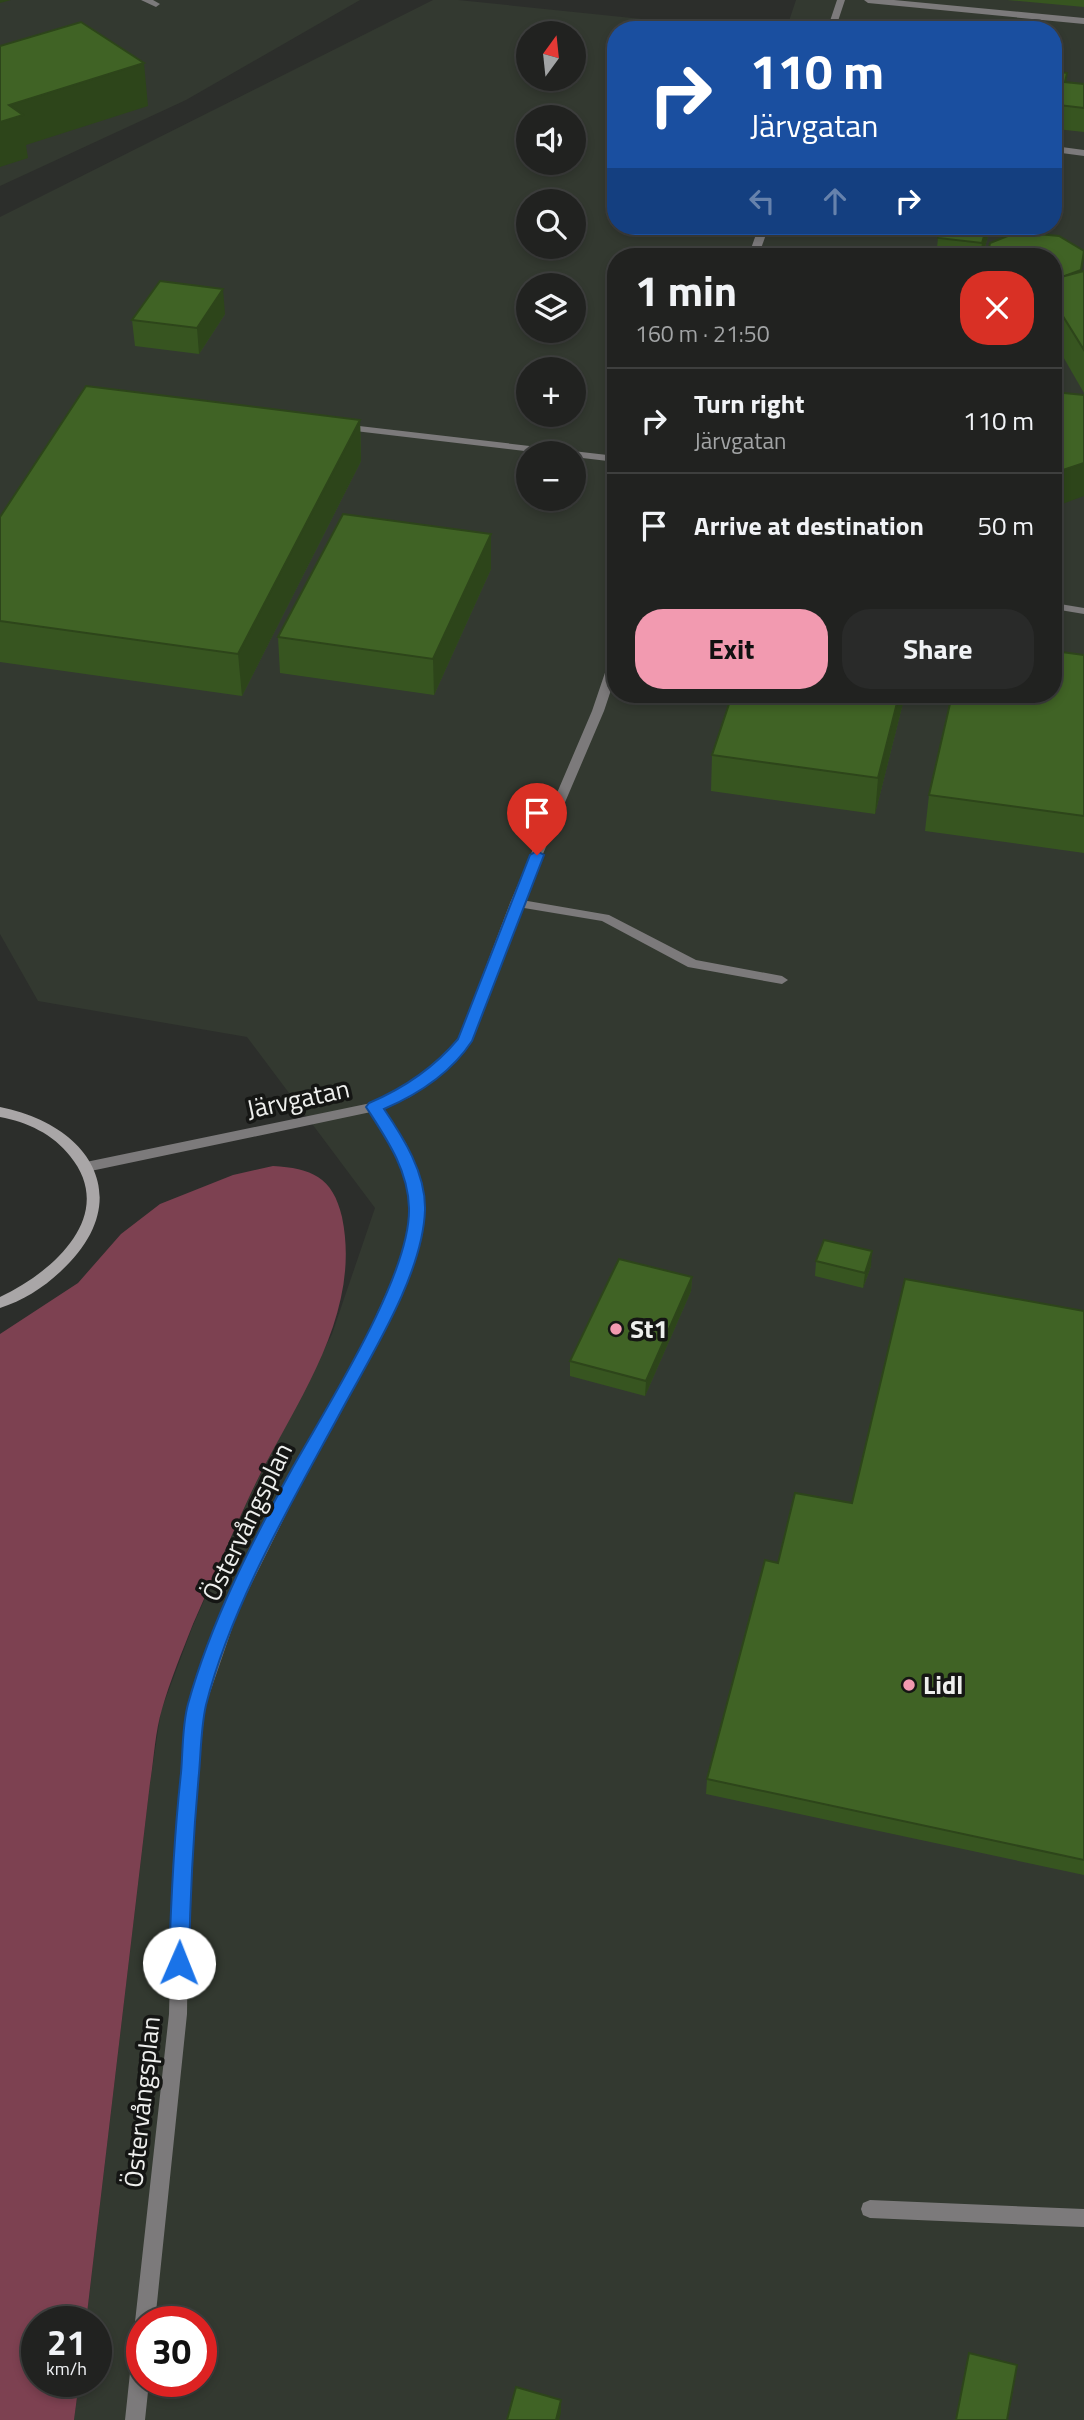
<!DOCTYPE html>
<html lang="en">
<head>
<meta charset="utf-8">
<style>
	body { margin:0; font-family:"Titillium Web",sans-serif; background:#292a29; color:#f1f3f6; height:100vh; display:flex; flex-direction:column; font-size:26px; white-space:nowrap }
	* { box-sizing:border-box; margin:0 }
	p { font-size:23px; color:#a2a4a5 }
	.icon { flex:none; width:38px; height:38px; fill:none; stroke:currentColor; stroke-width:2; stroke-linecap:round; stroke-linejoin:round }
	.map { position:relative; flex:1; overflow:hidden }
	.drawer { position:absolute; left:607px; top:248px; width:455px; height:455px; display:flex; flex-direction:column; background:#212220; border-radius:28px; box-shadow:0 4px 10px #0003,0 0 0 2px #3e3f3e }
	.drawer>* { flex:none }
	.banner { position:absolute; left:607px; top:21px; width:455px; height:214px; border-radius:28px; box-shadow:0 4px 10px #0003,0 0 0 2px #3e3f3e; background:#1a4fa0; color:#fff; overflow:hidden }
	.needle { width:46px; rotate:15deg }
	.controls { position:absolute; left:516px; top:21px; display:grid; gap:14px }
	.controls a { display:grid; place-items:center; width:70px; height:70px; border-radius:50%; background:#212220; box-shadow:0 4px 10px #0003,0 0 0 2px #3e3f3e; font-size:35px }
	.speed { position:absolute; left:21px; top:2306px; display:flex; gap:14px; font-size:35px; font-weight:700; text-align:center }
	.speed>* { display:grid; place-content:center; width:91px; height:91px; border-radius:50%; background:#212220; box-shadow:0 4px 10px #0003,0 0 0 2px #3e3f3e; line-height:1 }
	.speed small { font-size:18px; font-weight:400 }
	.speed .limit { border:10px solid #d22; background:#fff; color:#111 }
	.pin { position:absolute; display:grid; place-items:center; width:60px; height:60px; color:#fff; margin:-72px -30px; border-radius:50% 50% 50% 0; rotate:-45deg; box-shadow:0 0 7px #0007 }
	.pin .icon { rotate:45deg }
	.me { position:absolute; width:77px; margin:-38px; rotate:1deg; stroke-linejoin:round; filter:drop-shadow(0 0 5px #0008) }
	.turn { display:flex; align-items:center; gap:24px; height:147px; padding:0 28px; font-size:32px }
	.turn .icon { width:91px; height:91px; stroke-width:2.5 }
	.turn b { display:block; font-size:49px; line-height:60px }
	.lanes { display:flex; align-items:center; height:66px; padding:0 28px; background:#0003; justify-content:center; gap:35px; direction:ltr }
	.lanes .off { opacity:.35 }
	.round { display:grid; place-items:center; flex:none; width:74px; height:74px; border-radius:28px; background:#292a29 }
	.headline { display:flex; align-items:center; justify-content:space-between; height:119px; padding:0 28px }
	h1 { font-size:42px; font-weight:700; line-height:52px }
	.action { display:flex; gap:14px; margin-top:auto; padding:14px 28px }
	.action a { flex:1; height:80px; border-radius:28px; background:#f29ab0; color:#111; font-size:28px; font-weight:700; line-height:80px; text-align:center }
	.action a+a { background:#292a29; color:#f1f3f6 }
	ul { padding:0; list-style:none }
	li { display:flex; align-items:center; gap:21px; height:105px; padding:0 28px; border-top:2px solid #3e3f3e }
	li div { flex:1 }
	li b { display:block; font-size:26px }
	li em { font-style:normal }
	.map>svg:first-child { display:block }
</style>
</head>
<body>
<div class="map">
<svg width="1084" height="2420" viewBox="0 0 1084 2420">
	<rect width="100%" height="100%" fill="#2c2e2b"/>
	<g fill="#333930" fill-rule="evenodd">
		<path d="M0 0H360L186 100 0 186Z"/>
		<path d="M433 0H458L749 30H616V226H1054V30H786L796 0H1084V2420H74L79 2382H96V2322H86L150 1783 161 1711 192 1628 251 1493 332 1334 375 1208 247 1037 38 1001 0 934V217ZM528 33H574V79H528ZM528 117H574V163H528ZM528 201H574V247H528ZM616 257H1054V695H616ZM528 285H574V331H528ZM528 369H574V415H528ZM528 453H574V499H528ZM142 2322H201V2382H142Z"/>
	</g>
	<path fill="#7d4151" d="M273 1166C311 1168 333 1177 342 1217 363 1318 292 1406 251 1493 231 1536 212 1581 193 1624 182 1652 170 1681 162 1709 155 1732 154 1759 150 1783L86 2322H37V2382H79L74 2420H0V1334L78 1283 121 1234 160 1204 233 1175Z"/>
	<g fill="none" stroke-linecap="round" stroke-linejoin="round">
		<g fill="#7c7a7b" fill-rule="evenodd">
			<path d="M864 0H894L1084 18V24L868 3Z"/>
			<path d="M1054 146 1084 150V156L1054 152Z"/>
			<path d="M342 424 616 456V462L574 457V453H541L338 429V425Z"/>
			<path d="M1054 603 1084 608V614L1054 609Z"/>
			<path d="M516 899 609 915 696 960 782 976 788 980 782 984 688 967 602 921 512 906 510 903Z"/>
			<path d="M870 2200 1084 2209V2227L870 2218 863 2215 861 2209 863 2203Z"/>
		</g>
		<g fill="#7c7a7b" fill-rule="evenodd">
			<path d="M141 0H153L160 4 156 7Z"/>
			<path d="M837 0H845L835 30H827Z"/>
			<path d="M759 226H769L758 257H748Z"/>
			<path d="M616 655V675L604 711 522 903 471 1041 451 1066 410 1097 382 1109 406 1143 419 1179 424 1207 420 1239 411 1269 379 1340 305 1476 238 1611 205 1707 189 1862 187 2014 155 2322H142V2330L138 2329 135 2322 169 2014 173 1862 189 1707 222 1611 290 1475 365 1340 397 1269 406 1239 410 1207 405 1179 392 1144 371 1112 86 1172 79 1167 86 1162 371 1103 400 1091 441 1060 458 1040 510 903 592 711 610 658Z"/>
			<path d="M142 2345V2382H149L145 2420H125L132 2354 135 2347Z"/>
		</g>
		<path fill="#a9a6a7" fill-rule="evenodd" d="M0 1107C92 1125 138 1201 60 1272 43 1288 22 1301 0 1308V1297C53 1272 118 1215 70 1156 53 1134 27 1122 0 1117Z"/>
	</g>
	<g fill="#375520">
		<path d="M1007 0H1084V7Z"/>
		<path d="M1054 71 1067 73 1066 82 1084 84V132L1056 129 1054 140Z"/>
		<path d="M942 226H991L982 257H936L938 238Z"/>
		<path d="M1054 257 1082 271H1084V393L1054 341V325L1055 310 1054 309Z"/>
		<path d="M225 314 199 354 135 346 132 320Z"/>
		<path d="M360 420 361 461 242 696 0 662V517Z"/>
		<path d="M491 569 434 695 280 673 278 637Z"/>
		<path d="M1084 655V853L925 831 929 795Z"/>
		<path d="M732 695H905L875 814 711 791 712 755Z"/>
		<path d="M816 1261 871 1266 863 1288 815 1276Z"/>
		<path d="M692 1277 691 1291 645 1396 570 1376V1361Z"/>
		<path d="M1084 1311V1875L706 1794 707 1779 778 1563 852 1503Z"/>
	</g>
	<g fill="#2d451a">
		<path d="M0 0H11L0 3Z"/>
		<path d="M144 63 148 106 26 145 28 158 0 167V122L9 105Z"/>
		<path d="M1059 105 1056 129 1054 140 1056 116Z"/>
		<path d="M987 226H991L982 257H980L982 243Z"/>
		<path d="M1084 256 1081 276 1058 298 1054 294V280Z"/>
		<path d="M223 289 225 314 199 354 197 328Z"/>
		<path d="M360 420 361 461 242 696 238 654Z"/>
		<path d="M1084 463V496L1054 507V473Z"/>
		<path d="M491 534V569L434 695 433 659Z"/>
		<path d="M899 695H905L875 814 878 778Z"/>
		<path d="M872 1251 871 1266 863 1288 865 1273Z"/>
		<path d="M692 1277 691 1291 645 1396 646 1381Z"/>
		<path d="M561 2400V2413L559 2420H556Z"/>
	</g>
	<g fill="#406325" stroke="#2d451a" stroke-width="2">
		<path d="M81 22 144 63 9 105 23 115 0 122V46Z"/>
		<path d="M1054 71 1067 73 1065 82 1084 84V108L1059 105 1056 116H1054Z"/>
		<path d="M942 226H987L982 243 938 238Z"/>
		<path d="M1018 232 1059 236 1084 251 1081 270 1054 280V257H987L990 243Z"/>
		<path d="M1084 271V350L1056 305 1061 277Z"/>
		<path d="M160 281 223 289 197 328 132 320Z"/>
		<path d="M1059 290 1057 297 1054 294V291Z"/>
		<path d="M86 386 360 420 238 654 0 621V517Z"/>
		<path d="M1054 392 1084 395V463L1054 473Z"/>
		<path d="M343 514 491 534 433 659 278 637Z"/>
		<path d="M1054 651 1084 655V816L929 795 952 695H1054Z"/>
		<path d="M732 695H899L878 778 712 755Z"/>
		<path d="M824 1240 872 1251 865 1273 816 1261Z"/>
		<path d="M619 1259 692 1277 646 1381 570 1361Z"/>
		<path d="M905 1279 1084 1311V1860L707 1779 765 1560 778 1563 795 1493 852 1503Z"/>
		<path d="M969 2353 1017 2365 1007 2420H956Z"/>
		<path d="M516 2387 561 2400 556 2420H507Z"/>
	</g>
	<path fill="#1a73e8" stroke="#114b97" stroke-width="2" d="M537 851 544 855 472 1041C451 1073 419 1094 384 1109 403 1137 426 1173 425 1210 423 1272 375 1349 345 1404 295 1497 232 1602 206 1705 201 1727 201 1751 199 1773 193 1837 190 1899 189 1963L186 1969 179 1972 172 1969 169 1963C171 1899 174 1836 181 1773 183 1751 182 1726 188 1704 211 1621 252 1542 293 1467 327 1406 411 1275 409 1208 408 1169 386 1138 366 1107L369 1103C404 1088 433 1069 458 1039L530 855Z"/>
	<g fill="#f29ab0" stroke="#151614" stroke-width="2.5">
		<circle cx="616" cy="1329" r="7"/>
		<circle cx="909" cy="1685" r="7"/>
	</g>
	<g text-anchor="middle" stroke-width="7" stroke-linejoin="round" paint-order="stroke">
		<g font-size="26" fill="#eeefed" stroke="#151614">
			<text transform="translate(298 1099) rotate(-12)" y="9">Järvgatan</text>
			<text transform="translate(247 1522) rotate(-64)" y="9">Östervångsplan</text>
			<text transform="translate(142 2102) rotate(-84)" y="9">Östervångsplan</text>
		</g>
		<g font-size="26" font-weight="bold" fill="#eeefed" stroke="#151614" text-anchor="start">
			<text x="630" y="1338">St1</text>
			<text x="923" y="1694">Lidl</text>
		</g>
	</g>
</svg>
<div class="controls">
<a><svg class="needle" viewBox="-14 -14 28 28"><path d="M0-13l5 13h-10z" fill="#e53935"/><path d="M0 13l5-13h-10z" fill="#a2a4a5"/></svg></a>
<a><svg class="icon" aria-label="sound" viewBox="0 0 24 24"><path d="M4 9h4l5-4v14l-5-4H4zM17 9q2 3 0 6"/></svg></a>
<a><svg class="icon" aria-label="search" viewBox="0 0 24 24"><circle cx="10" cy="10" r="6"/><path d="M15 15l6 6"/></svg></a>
<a><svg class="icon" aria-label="layers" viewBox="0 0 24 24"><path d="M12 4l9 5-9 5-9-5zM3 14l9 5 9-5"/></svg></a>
<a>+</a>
<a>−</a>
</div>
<div class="speed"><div>21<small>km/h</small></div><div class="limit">30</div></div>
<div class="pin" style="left:537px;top:855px;background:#d93025"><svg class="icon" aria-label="arrive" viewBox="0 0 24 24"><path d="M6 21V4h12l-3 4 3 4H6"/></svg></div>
<svg class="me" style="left:179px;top:1963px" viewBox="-20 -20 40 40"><circle r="19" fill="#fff"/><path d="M0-13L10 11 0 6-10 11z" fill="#1a73e8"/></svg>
<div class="banner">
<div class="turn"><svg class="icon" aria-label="right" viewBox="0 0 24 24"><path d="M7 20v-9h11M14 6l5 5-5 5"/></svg><div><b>110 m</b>Järvgatan</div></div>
<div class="lanes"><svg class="icon off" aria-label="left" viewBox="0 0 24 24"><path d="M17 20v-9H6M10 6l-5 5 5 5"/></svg><svg class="icon off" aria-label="ahead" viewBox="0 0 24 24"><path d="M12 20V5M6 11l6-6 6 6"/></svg><svg class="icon" aria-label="right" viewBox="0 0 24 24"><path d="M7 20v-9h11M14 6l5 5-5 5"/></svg></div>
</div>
<section class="drawer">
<div class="headline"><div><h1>1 min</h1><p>160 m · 21:50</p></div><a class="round" style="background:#d93025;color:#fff"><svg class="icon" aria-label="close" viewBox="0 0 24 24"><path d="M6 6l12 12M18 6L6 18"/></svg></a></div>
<ul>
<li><svg class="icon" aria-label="right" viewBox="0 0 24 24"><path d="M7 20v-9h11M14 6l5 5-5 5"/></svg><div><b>Turn right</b><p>Järvgatan</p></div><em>110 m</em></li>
<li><svg class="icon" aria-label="arrive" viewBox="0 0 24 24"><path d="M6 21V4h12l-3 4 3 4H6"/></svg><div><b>Arrive at destination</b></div><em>50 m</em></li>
</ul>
<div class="action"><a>Exit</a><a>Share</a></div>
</section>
</div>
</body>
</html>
